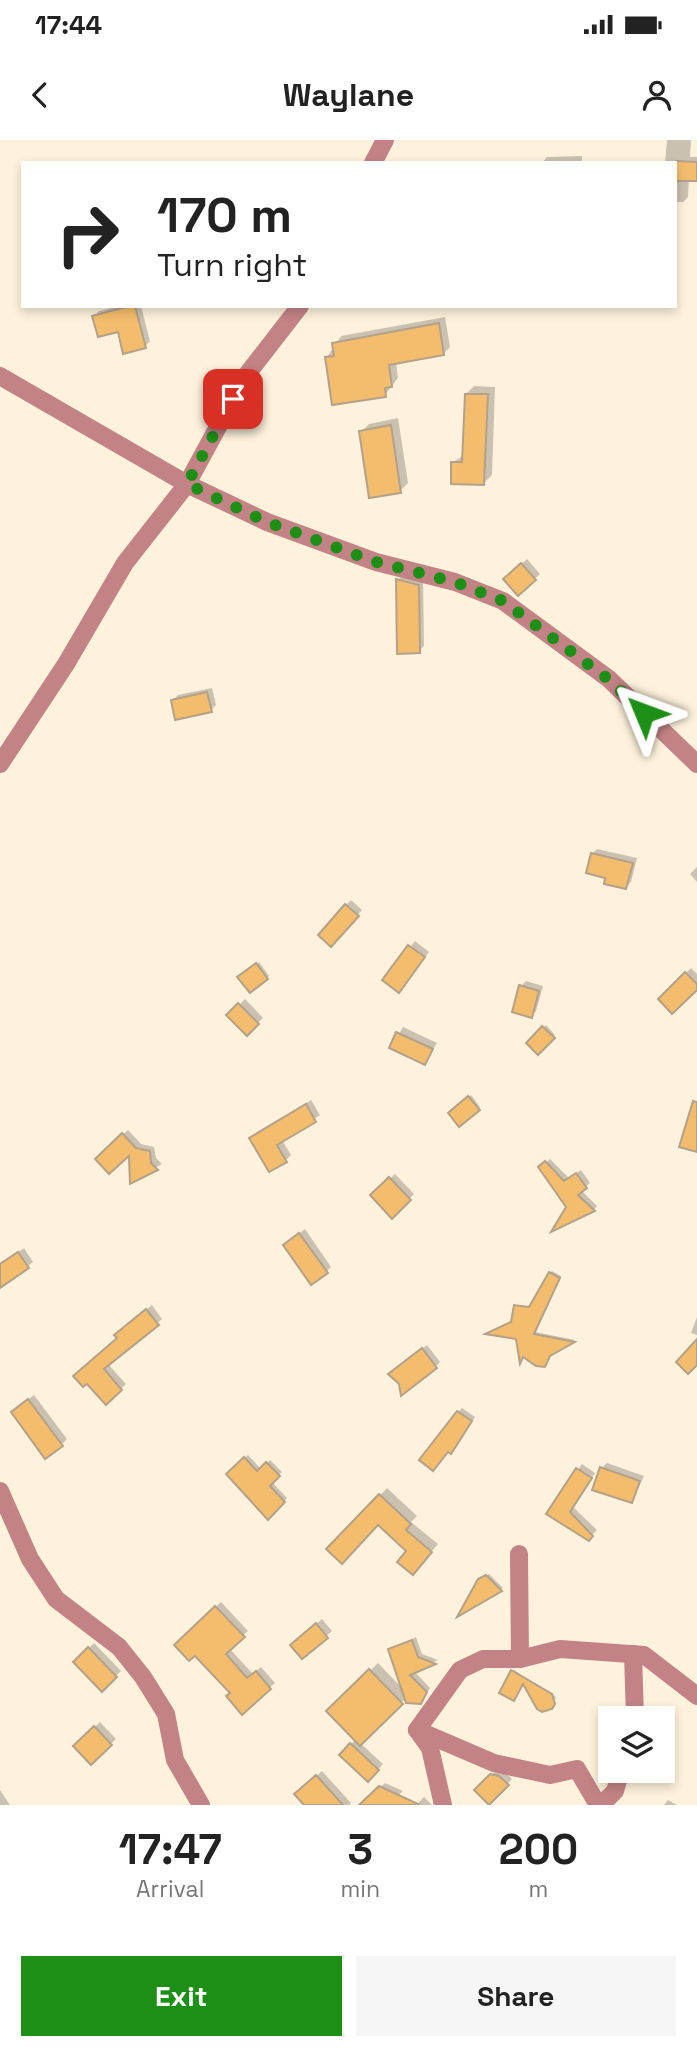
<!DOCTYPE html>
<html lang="en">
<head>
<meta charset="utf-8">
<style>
	body { margin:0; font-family:"Space Grotesk",sans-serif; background:#f6f6f6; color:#222; height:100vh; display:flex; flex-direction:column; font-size:26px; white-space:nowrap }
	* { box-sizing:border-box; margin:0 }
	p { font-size:23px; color:#767676 }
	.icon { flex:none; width:38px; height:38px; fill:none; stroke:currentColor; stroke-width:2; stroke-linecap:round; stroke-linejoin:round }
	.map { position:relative; height:1665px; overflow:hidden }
	.sheet { display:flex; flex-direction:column; background:#fff; flex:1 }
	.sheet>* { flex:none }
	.hud { position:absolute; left:21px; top:21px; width:656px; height:147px; border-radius:0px; box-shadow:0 4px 10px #0003; background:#fff; color:#222; overflow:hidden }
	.buttons { position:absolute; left:598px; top:1566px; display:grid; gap:14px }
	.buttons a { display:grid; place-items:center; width:77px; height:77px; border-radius:0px; background:#fff; box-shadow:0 4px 10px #0003; font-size:35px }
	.pin { position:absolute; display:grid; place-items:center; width:60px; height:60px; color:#fff; margin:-30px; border-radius:14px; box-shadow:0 4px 10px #0006 }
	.me { position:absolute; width:77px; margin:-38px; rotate:314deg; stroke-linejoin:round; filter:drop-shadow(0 0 5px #0008) }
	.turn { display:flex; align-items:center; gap:24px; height:147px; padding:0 21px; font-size:32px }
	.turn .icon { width:91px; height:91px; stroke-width:2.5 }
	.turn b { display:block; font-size:49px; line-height:60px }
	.eta { display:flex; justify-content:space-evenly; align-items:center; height:119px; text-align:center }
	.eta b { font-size:42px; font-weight:600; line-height:49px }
	.action { display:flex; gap:14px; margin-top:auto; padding:14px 21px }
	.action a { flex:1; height:80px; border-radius:0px; background:#1d8f17; color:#fff; font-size:28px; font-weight:600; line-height:80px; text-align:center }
	.action a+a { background:#f6f6f6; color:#222 }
	.status { display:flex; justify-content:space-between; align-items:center; height:49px; padding:0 35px; background:#fff; direction:ltr }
	.status svg { height:19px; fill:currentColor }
	header { display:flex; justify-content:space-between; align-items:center; height:91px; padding:0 21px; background:#fff; font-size:32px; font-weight:600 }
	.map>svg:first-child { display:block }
</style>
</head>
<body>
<div class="status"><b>17:44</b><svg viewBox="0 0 49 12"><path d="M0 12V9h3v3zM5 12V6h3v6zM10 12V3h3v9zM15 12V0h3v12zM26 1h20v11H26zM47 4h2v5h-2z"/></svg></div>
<header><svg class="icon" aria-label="back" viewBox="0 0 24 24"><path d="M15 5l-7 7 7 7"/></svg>Waylane<svg class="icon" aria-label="person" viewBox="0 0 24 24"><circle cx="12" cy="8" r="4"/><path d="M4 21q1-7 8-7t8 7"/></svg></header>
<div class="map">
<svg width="697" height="1665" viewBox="0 0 697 1665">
	<rect width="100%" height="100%" fill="#fef2dc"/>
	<g fill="#0003">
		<path d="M667 0H691L690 17H697V40L689 39 688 57 683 62H676V23H665Z"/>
		<path d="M582 16V23H542L547 17Z"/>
		<path d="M119 166H141L150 201 145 206 94 176 99 171Z"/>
		<path d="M445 177 450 207 443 214 396 222 398 238 385 255 327 217 341 196Z"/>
		<path d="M474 246 495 247 492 335 484 343 453 322 464 315 466 254Z"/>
		<path d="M398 278 408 343 400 351 361 292 369 284Z"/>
		<path d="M527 419 540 434 518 454 505 439Z"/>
		<path d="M403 435 423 440 424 506 419 511 398 440Z"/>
		<path d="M212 548 216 565 211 570 173 560 178 555Z"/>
		<path d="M597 709 637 718 631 742 626 747 592 714Z"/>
		<path d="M697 727V742L690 734Z"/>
		<path d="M351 760 362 770 331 805 346 765Z"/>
		<path d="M415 801 429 812 403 846 384 840Z"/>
		<path d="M259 822 269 836 250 850 242 835Z"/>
		<path d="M691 828 697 834V848L660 859Z"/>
		<path d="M526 841 543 846 536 871 531 876 521 846Z"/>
		<path d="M245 859 263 878 247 894 229 875Z"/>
		<path d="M546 885 555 895 538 912 528 903Z"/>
		<path d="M403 887 437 903 425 923 391 908Z"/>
		<path d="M471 955 480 967 460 985 450 973Z"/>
		<path d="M311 960 320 975 282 1000 291 1015 286 1020 251 998Z"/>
		<path d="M128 990 141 1004 154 1007 156 1018 162 1024 132 1041 130 1013 97 1019Z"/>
		<path d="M550 1019 569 1038 581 1030 590 1043 581 1050 597 1066 594 1070 568 1066 541 1027Z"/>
		<path d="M395 1034 414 1054 392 1076 372 1056Z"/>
		<path d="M305 1089 331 1127 326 1132 290 1100Z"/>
		<path d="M24 1108 33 1122 0 1146V1125Z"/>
		<path d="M552 1131 561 1136 535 1192 575 1200 551 1213 513 1182 515 1166H532Z"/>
		<path d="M152 1165 162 1179 108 1224 126 1244 106 1263 87 1241 119 1198 121 1190Z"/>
		<path d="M697 1177V1195L691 1193Z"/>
		<path d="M427 1205 440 1222 436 1226 395 1230Z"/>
		<path d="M34 1255 67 1299 62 1304 18 1267Z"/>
		<path d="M462 1268 475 1277 455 1308 448 1310 458 1272Z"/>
		<path d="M248 1315 261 1329 270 1320 282 1332 272 1342 287 1358 268 1377 228 1334Z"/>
		<path d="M607 1323 644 1336 632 1361 602 1328Z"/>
		<path d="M582 1324 595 1333 573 1367 597 1390 588 1399 548 1373Z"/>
		<path d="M387 1348 417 1376 411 1382 438 1404 420 1425 379 1383 329 1409Z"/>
		<path d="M489 1434 503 1448 462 1472 483 1437Z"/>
		<path d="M221 1462 248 1491 229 1508 253 1534 261 1527 275 1543 242 1572 232 1552 195 1513 176 1505Z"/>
		<path d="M322 1479 332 1491 302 1517 297 1500Z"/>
		<path d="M416 1497 422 1514 438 1520 414 1531 430 1548 421 1562 406 1558 360 1603 383 1624 368 1640 341 1615 356 1599 329 1571 378 1523 403 1549 390 1509Z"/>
		<path d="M94 1503 121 1531 102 1550 75 1522Z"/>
		<path d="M514 1530 556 1557 553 1565 524 1542 512 1531Z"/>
		<path d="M100 1582 116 1599 91 1623 75 1606Z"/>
		<path d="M497 1629 504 1631 512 1639 489 1663 476 1650Z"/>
		<path d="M322 1631 351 1663 349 1665H307L297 1654Z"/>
		<path d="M385 1643 403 1651 388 1665H361Z"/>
		<path d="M0 1650 10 1665H0Z"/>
		<path d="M424 1657 432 1665H416Z"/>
		<path d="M668 1660 677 1665H664Z"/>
	</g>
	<g fill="#f4bd6d" stroke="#b3a189" stroke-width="2">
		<path d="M676 21 697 22V41H676Z"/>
		<path d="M129 166H135L146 208 123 214 118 192 98 197 92 176Z"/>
		<path d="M439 183 444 215 389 225 392 247 385 248 386 257 332 265 325 217 334 216 332 203Z"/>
		<path d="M465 254H488L484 345 451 344V322H462Z"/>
		<path d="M391 285 401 353 369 358 359 291Z"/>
		<path d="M521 423 536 440 518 456 503 439Z"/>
		<path d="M396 439 419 445 420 513 397 514Z"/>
		<path d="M207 552 212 572 175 580 171 560Z"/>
		<path d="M591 713 633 723 626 749 604 744 605 738 586 733Z"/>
		<path d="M345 764 359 776 331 807 318 795Z"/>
		<path d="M408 805 425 817 399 853 382 840Z"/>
		<path d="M256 823 268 839 250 853 237 837Z"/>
		<path d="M685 832 697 844V850L672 874 658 859Z"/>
		<path d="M519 845 539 851 532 878 512 872Z"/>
		<path d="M238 863 259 884 247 896 226 875Z"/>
		<path d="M542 886 555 898 538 915 526 903Z"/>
		<path d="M396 892 433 909 425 925 389 908Z"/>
		<path d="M468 956 480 970 459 987 448 973Z"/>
		<path d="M693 961 697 962V1012L679 1007Z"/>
		<path d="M306 964 316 982 277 1005 287 1022 269 1032 249 998Z"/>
		<path d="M122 993 136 1008 150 1011 151 1023 158 1030 130 1044 129 1016 109 1034 95 1019Z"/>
		<path d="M545 1021 564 1041 576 1033 587 1048 578 1055 595 1071 551 1092 566 1067 538 1027Z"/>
		<path d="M389 1037 411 1060 392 1079 370 1055Z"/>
		<path d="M299 1093 328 1133 311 1145 283 1105Z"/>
		<path d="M18 1112 29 1128 0 1148V1124Z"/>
		<path d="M549 1132 560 1138 534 1194 575 1202 550 1216 545 1227 536 1226 523 1217 520 1224 516 1199 485 1194 511 1182 514 1165 529 1167Z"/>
		<path d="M146 1169 159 1185 104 1229 122 1250 106 1265 87 1244 83 1247 73 1236 117 1198 114 1195Z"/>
		<path d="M697 1199V1225L688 1234 676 1222Z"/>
		<path d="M422 1208 437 1228 401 1256 399 1244 388 1234Z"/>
		<path d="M28 1259 63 1306 45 1319 11 1272Z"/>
		<path d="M457 1271 472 1281 451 1314 448 1312 433 1331 419 1320Z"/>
		<path d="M244 1317 257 1331 266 1322 280 1336 270 1346 285 1362 268 1380 226 1334Z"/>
		<path d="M600 1327 640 1341 632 1363 592 1350Z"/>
		<path d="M576 1328 592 1338 570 1372 593 1396 589 1401 546 1374Z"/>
		<path d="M379 1354 411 1384 406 1390 432 1412 413 1435 397 1422 406 1411 378 1385 342 1424 326 1409Z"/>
		<path d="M486 1435 502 1451 457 1477 478 1439Z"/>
		<path d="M215 1466 245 1497 226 1514 247 1538 256 1531 271 1549 242 1575 226 1556 230 1553 195 1516 189 1521 174 1505Z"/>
		<path d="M316 1483 328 1498 302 1519 290 1505Z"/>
		<path d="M412 1500 418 1517 436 1524 410 1535 427 1552 421 1564 406 1563 388 1509Z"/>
		<path d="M88 1507 117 1537 102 1552 73 1522Z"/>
		<path d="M369 1529 403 1564 360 1606 326 1571Z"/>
		<path d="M511 1530 552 1554 555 1564 552 1569 542 1572 537 1569 523 1544 514 1561 499 1553Z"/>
		<path d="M94 1586 112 1605 91 1625 73 1606Z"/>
		<path d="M350 1603 379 1630 368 1642 339 1615Z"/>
		<path d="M490 1634 499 1636 509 1645 489 1665 474 1650Z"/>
		<path d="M316 1635 343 1665H304L294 1654Z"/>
		<path d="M379 1646 420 1665H359Z"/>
	</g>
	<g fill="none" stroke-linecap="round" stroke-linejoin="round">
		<g stroke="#c38386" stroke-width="18">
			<path d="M373 23 385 0"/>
			<path d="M0 236 187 344 267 382 376 422 455 442 503 461 609 539 697 624"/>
			<path d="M0 624 66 524 125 423 187 344 245 237 300 166"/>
			<path d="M0 1351 30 1419 56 1459 119 1507 143 1537 166 1574 175 1620 201 1665"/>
			<path d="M519 1414 520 1519"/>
			<path d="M633 1514 635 1578"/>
			<path d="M417 1590 494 1623 550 1635 577 1629 598 1665"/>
			<path d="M443 1665 430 1608 417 1590 460 1530 483 1519H520L560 1509 644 1515 697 1556"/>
			<path d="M601 1665 615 1651 621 1631"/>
		</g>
	</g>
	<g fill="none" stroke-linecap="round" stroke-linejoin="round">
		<path stroke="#1d8f17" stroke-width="12" stroke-dasharray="0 21.6" d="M233 259 187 344 267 382 376 422 455 442 503 461 608 539 644 573"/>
	</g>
</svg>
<div class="buttons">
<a><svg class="icon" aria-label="layers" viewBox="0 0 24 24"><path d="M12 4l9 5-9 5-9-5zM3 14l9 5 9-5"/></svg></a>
</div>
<div class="pin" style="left:233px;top:259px;background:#d93025"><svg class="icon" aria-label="arrive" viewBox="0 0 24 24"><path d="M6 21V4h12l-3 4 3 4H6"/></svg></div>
<svg class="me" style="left:644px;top:573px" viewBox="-20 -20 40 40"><path d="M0-17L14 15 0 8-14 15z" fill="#1d8f17" stroke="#fff" stroke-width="4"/></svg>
<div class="hud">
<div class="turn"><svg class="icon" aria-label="right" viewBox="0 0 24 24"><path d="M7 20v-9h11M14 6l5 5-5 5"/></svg><div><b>170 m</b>Turn right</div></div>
</div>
</div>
<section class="sheet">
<div class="eta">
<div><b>17:47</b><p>Arrival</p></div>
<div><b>3</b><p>min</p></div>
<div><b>200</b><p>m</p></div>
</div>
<div class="action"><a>Exit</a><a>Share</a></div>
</section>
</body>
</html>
